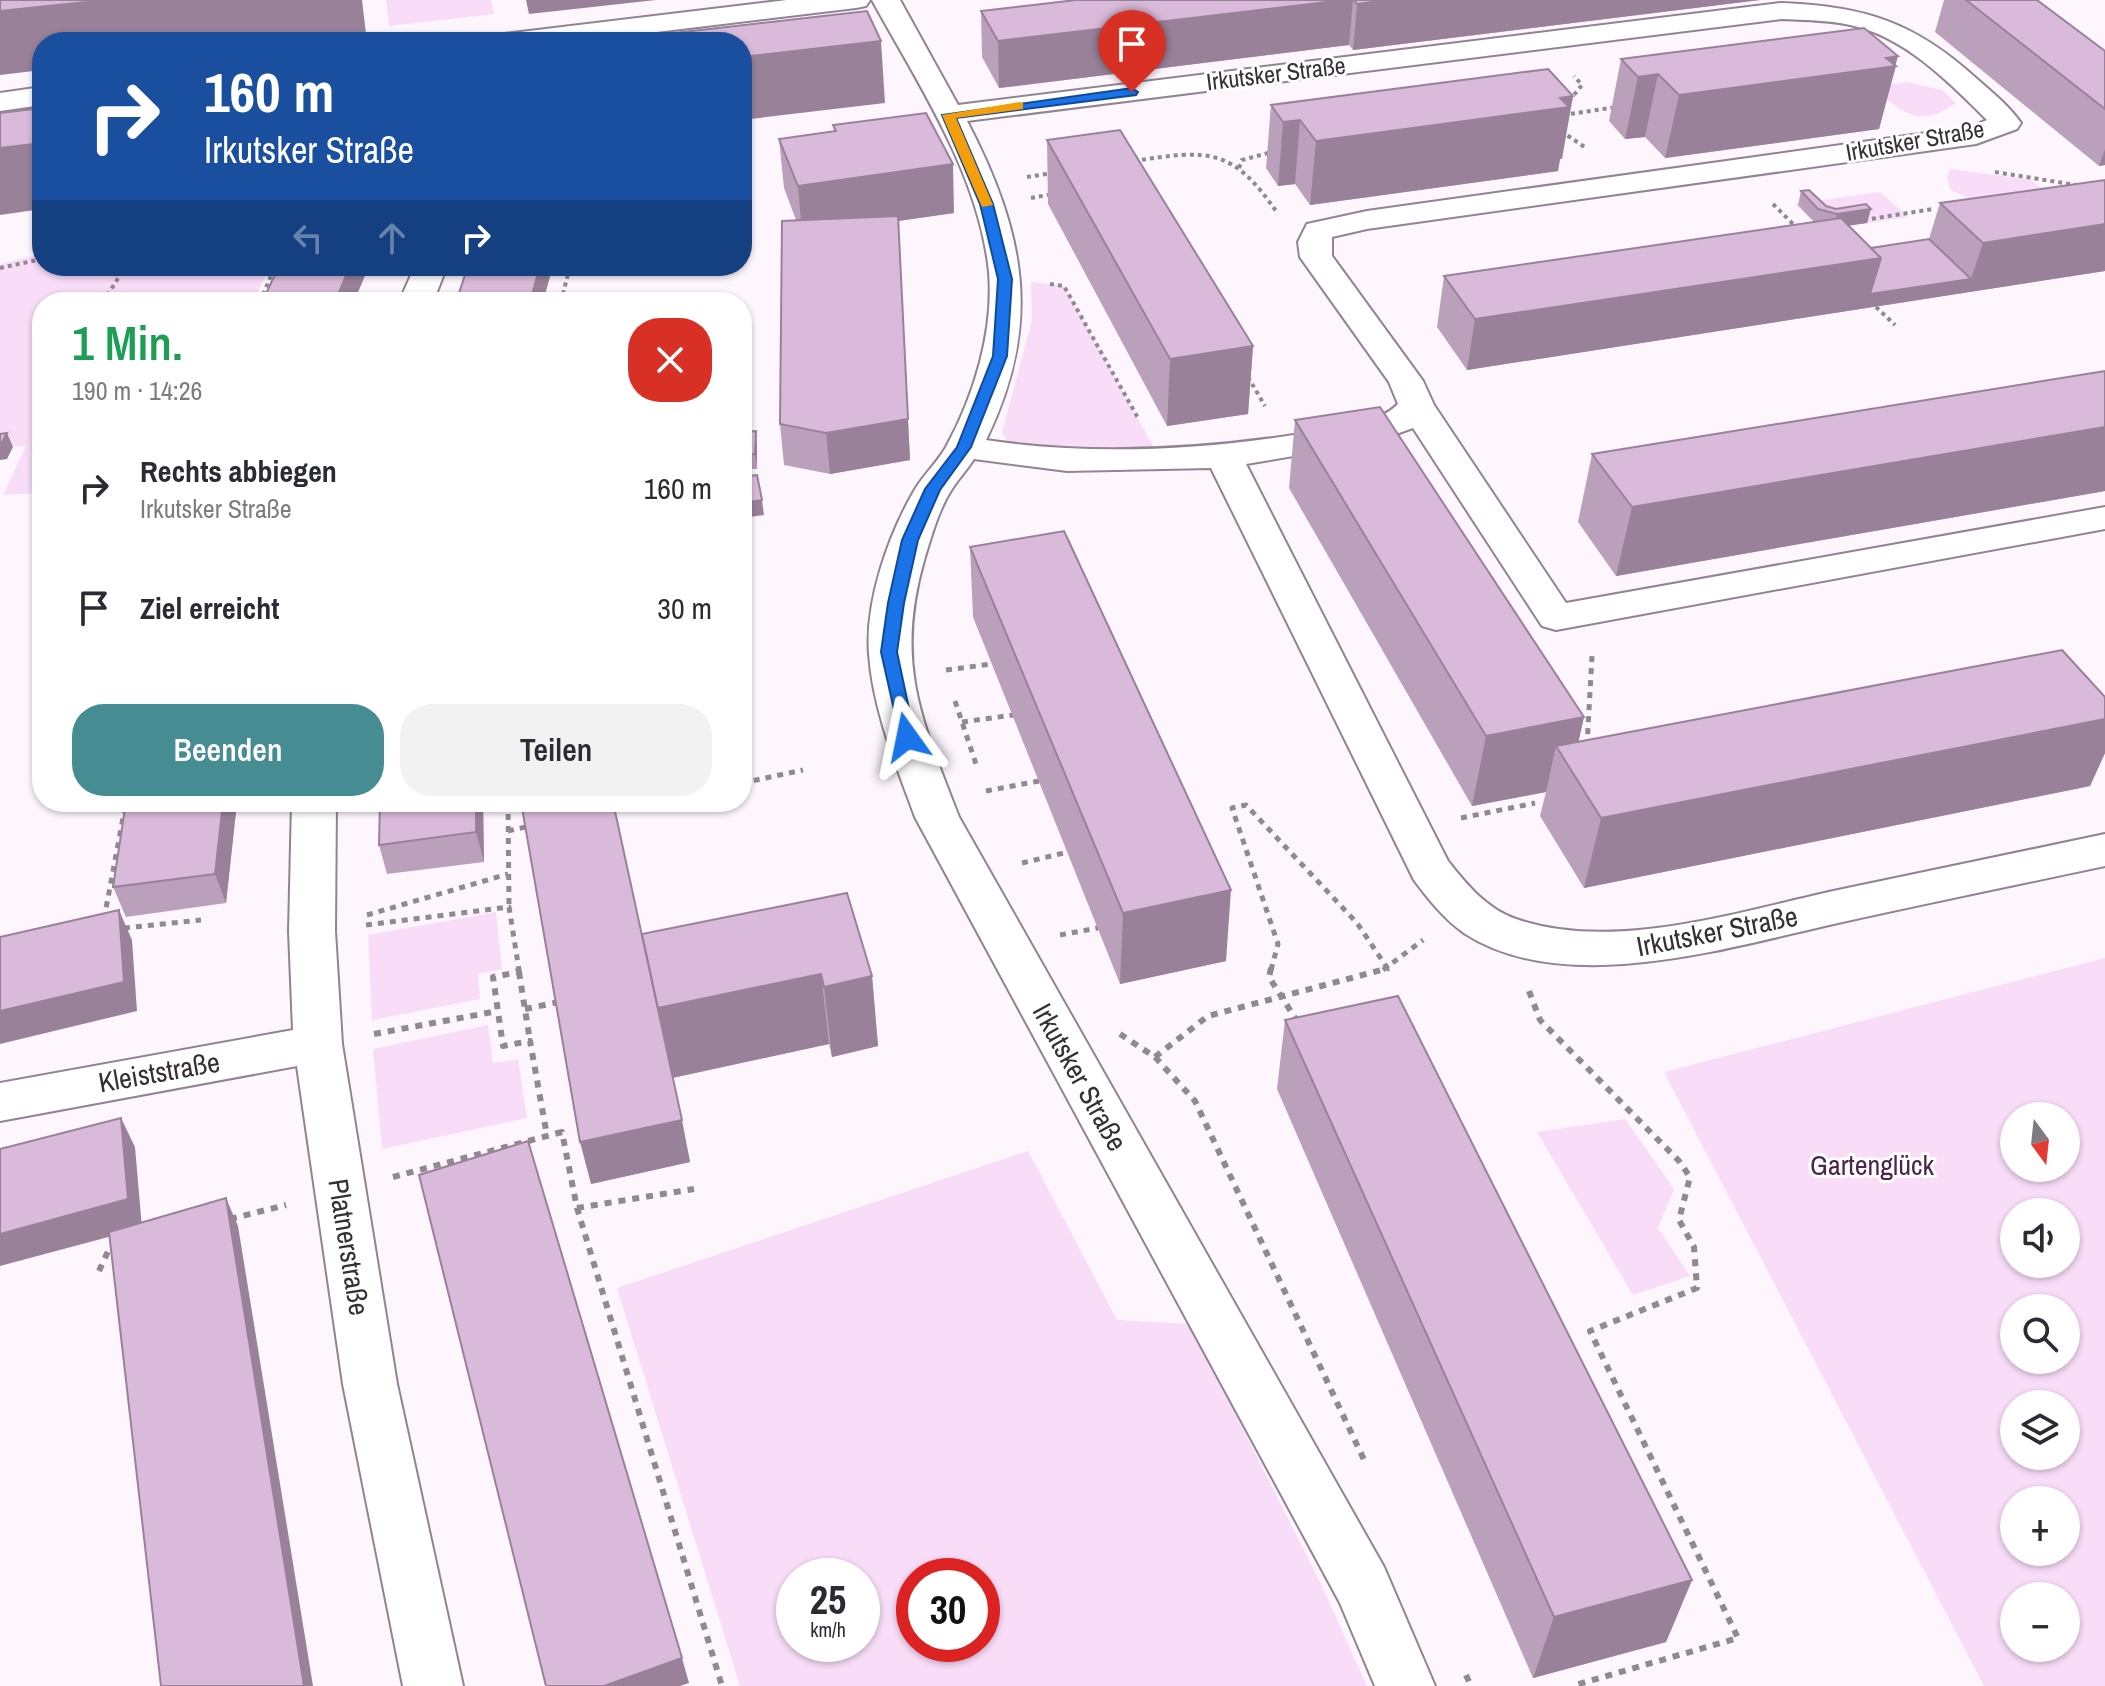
<!DOCTYPE html>
<html lang="de">
<head>
<meta charset="utf-8">
<style>
	body { margin:0; font-family:"Archivo Narrow",sans-serif; background:#f2f2f3; color:#2b2b33; height:100vh; display:flex; flex-direction:column; font-size:30px; white-space:nowrap }
	* { box-sizing:border-box; margin:0 }
	p { font-size:26px; color:#7c7c81 }
	.icon { flex:none; width:44px; height:44px; fill:none; stroke:currentColor; stroke-width:2; stroke-linecap:round; stroke-linejoin:round }
	.map { position:relative; flex:1; overflow:hidden }
	.sheet { position:absolute; left:32px; top:292px; width:720px; height:520px; display:flex; flex-direction:column; background:#fff; border-radius:32px; box-shadow:0 2px 6px #0004 }
	.sheet>* { flex:none }
	.top-card { position:absolute; left:32px; top:32px; width:720px; height:244px; border-radius:32px; box-shadow:0 2px 6px #0004; background:#1a4fa0; color:#fff; overflow:hidden }
	.needle { width:52px; rotate:165deg }
	.buttons { position:absolute; left:2000px; top:1102px; display:grid; gap:16px }
	.buttons a { display:grid; place-items:center; width:80px; height:80px; border-radius:50%; background:#fff; box-shadow:0 2px 6px #0004; font-size:40px }
	.speed { position:absolute; left:776px; top:1558px; display:flex; gap:16px; font-size:40px; font-weight:700; text-align:center }
	.speed>* { display:grid; place-content:center; width:104px; height:104px; border-radius:50%; background:#fff; box-shadow:0 2px 6px #0004; line-height:1 }
	.speed small { font-size:20px; font-weight:400 }
	.speed .limit { border:12px solid #d22; background:#fff; color:#111 }
	.pin { position:absolute; display:grid; place-items:center; width:68px; height:68px; color:#fff; margin:-82px -34px; border-radius:50% 50% 50% 0; rotate:-45deg; box-shadow:0 0 8px #0007 }
	.pin .icon { rotate:45deg }
	.me { position:absolute; width:88px; margin:-44px; rotate:348deg; stroke-linejoin:round; filter:drop-shadow(0 0 6px #0008) }
	.turn { display:flex; align-items:center; gap:28px; height:168px; padding:0 40px; font-size:36px }
	.turn .icon { width:104px; height:104px; stroke-width:2.5 }
	.turn b { display:block; font-size:56px; line-height:68px }
	.lanes { display:flex; align-items:center; height:76px; padding:0 40px; background:#0003; justify-content:center; gap:40px; direction:ltr }
	.lanes .off { opacity:.35 }
	.round { display:grid; place-items:center; flex:none; width:84px; height:84px; border-radius:32px; background:#f2f2f3 }
	.headline { display:flex; align-items:center; justify-content:space-between; height:136px; padding:0 40px }
	h1 { font-size:48px; font-weight:600; line-height:60px; color:#1e9e55 }
	.button { display:flex; gap:16px; margin-top:auto; padding:16px 40px }
	.button a { flex:1; height:92px; border-radius:32px; background:#458c93; color:#fff; font-size:32px; font-weight:600; line-height:92px; text-align:center }
	.button a+a { background:#f2f2f3; color:#2b2b33 }
	ul { padding:0; list-style:none }
	li { display:flex; align-items:center; gap:24px; height:120px; padding:0 40px }
	li div { flex:1 }
	li b { display:block; font-size:30px }
	li em { font-style:normal }
	.map>svg:first-child { display:block }
</style>
</head>
<body>
<div class="map">
<svg width="2105" height="1686" viewBox="0 0 2105 1686">
	<rect width="100%" height="100%" fill="#fdf6fd"/>
	<g fill="#f8dcf8" fill-rule="evenodd">
		<path d="M386 0H491L494 14 389 26Z"/>
		<path d="M1906 82 1942 90 1956 103C1923 127 1904 116 1878 91L1882 86Z"/>
		<path d="M1950 169 2031 180 2043 190 1979 203 1951 190 1947 178Z"/>
		<path d="M1880 192 1908 217 1822 230 1795 204Z"/>
		<path d="M42 254V266H270L253 302H42V493L3 495 26 446 0 447V264Z"/>
		<path d="M1031 282 1064 286 1162 462 1016 457 1002 432 1032 320Z"/>
		<path d="M496 912 502 969 478 974 480 999 372 1020 368 935Z"/>
		<path d="M2105 958V1686H1984L1664 1072ZM2066 1116V1168H2014V1116ZM2066 1212V1264H2014V1212ZM2066 1308V1360H2014V1308ZM2014 1404H2066V1456H2014ZM2066 1500V1552H2014V1500ZM2066 1596V1648H2014V1596Z"/>
		<path d="M488 1025 493 1063 518 1059 527 1118 382 1149 373 1049Z"/>
		<path d="M1625 1119 1674 1189 1658 1228 1690 1276 1633 1295 1537 1132Z"/>
		<path d="M1028 1151 1117 1320 1190 1324 1322 1586 1367 1686H740L617 1288ZM794 1576H862V1644H794ZM914 1576H982V1644H914Z"/>
	</g>
	<g fill="none" stroke-linecap="round" stroke-linejoin="round">
		<g stroke="#928392" stroke-width="4">
			<g id="minor">
				<path d="M787 0H870L866 6 856 8 574 42H490L494 36 504 34Z"/>
				<path d="M872 0H900L958 105 1781 3C1864 6 1915 22 1977 79 1992 92 2009 106 2021 123L2017 129 1976 144 1367 229 1332 237V256L1423 381 1434 405 1566 603 2105 507V529L1556 630 1542 626 1413 428 1371 443 1246 464 1448 861C1466 884 1487 909 1516 919 1614 953 1740 911 1838 890 1927 871 2016 853 2105 834V866C2016 885 1927 903 1838 923 1730 947 1565 999 1464 933 1444 919 1429 900 1414 880L1211 468 1067 471 974 459C967 470 959 478 952 489 939 509 932 534 925 557 894 662 921 719 959 817L1384 1567 1435 1686H1375L1340 1603 915 817C896 765 873 710 869 654 865 602 888 536 914 491 923 475 937 463 946 447 974 396 994 331 989 272 979 174 918 84 872 0ZM1781 19C1804 20 1827 20 1850 25 1904 36 1949 82 1987 120L1970 127 1367 211 1307 224 1298 242 1300 257 1389 382 1398 404C1376 426 1336 429 1307 433 1200 450 1093 456 986 440 1043 323 1025 233 967 121Z"/>
				<path d="M42 87V105L0 111V93Z"/>
				<path d="M415 266H447L433 302H399Z"/>
				<path d="M292 802H336L335 931 342 1044 397 1384 463 1686H403L343 1384 297 1066 0 1121V1083L293 1030 289 931Z"/>
			</g>
		</g>
		<g stroke="#908990" stroke-width="4" stroke-dasharray="4 4" stroke-linecap="butt">
			<path d="M1569 101 1582 85 1574 76"/>
			<path d="M1563 115 1617 107"/>
			<path d="M1561 131 1586 148"/>
			<path d="M1134 161C1210 149 1233 148 1278 214"/>
			<path d="M1239 168 1242 160 1272 152"/>
			<path d="M1995 172 2076 185"/>
			<path d="M1027 177 1053 173"/>
			<path d="M1031 198 1053 194"/>
			<path d="M1773 204 1797 228"/>
			<path d="M1864 220 1933 209"/>
			<path d="M0 268 42 259"/>
			<path d="M1050 284 1064 286 1138 418"/>
			<path d="M103 302 126 266"/>
			<path d="M260 302 275 266"/>
			<path d="M561 302 570 266"/>
			<path d="M1876 307 1895 325"/>
			<path d="M1248 377 1265 406"/>
		</g>
		<g stroke="#908990" stroke-width="5" stroke-dasharray="6 6" stroke-linecap="butt">
			<path d="M946 670 992 664"/>
			<path d="M955 701 976 764"/>
			<path d="M962 722 1013 715"/>
			<path d="M1587 746 1592 656"/>
			<path d="M742 783 803 770"/>
			<path d="M986 791 1039 781"/>
			<path d="M508 802 509 907"/>
			<path d="M611 810 648 802"/>
			<path d="M1461 818 1535 803"/>
			<path d="M508 831 530 826"/>
			<path d="M1022 863 1068 852"/>
			<path d="M367 915 508 874"/>
			<path d="M104 919 126 802"/>
			<path d="M366 925 509 907 519 970"/>
			<path d="M124 928 201 920"/>
			<path d="M1060 935 1098 928"/>
			<path d="M1271 970 1278 944 1232 808 1246 805 1357 923 1388 969"/>
			<path d="M1383 970 1423 940"/>
		</g>
		<g stroke="#908990" stroke-width="6" stroke-dasharray="7 7" stroke-linecap="butt">
			<path d="M518 968 519 972 493 977 503 1046 530 1041 547 1136"/>
			<path d="M1271 968 1269 977 1297 1021"/>
			<path d="M519 972 530 1041"/>
			<path d="M1529 991 1540 1020 1679 1161 1690 1177 1679 1220 1694 1247 1697 1288 1590 1331 1738 1638 1572 1686"/>
			<path d="M525 1009 559 1002"/>
			<path d="M374 1034 498 1011"/>
			<path d="M1120 1034 1155 1057 1195 1101 1366 1464"/>
			<path d="M1155 1057 1208 1016 1389 968"/>
			<path d="M393 1177 562 1132 577 1208 722 1686"/>
			<path d="M577 1208 694 1189"/>
			<path d="M230 1219 286 1205"/>
			<path d="M99 1271 109 1249 115 1247"/>
			<path d="M1466 1675 1471 1686"/>
		</g>
		<use href="#minor" fill="#fff" fill-rule="evenodd"/>
	</g>
	<g fill="#bba0bb">
		<path d="M1353 0H1760L1353 50 1349 45 999 88 982 57 981 11Z"/>
		<path d="M1944 0H2037L2105 51V165L2099 166 1935 32Z"/>
		<path d="M1621 59 1895 65 1879 129 1665 158 1645 137 1625 139 1609 121Z"/>
		<path d="M1271 105 1562 159H1560L1558 171 1310 205 1295 184 1278 186 1266 168Z"/>
		<path d="M833 125 954 213 898 221 910 460 830 474 784 465 780 424 796 220 784 188 779 139 834 132Z"/>
		<path d="M1047 140 1253 346 1248 414 1167 426 1048 204Z"/>
		<path d="M2105 180V271L1467 370 1437 327 1444 276 1814 222 1798 205 1801 191 1826 206 1867 223 1848 225 1871 248 1929 239 1940 203Z"/>
		<path d="M2105 371V491L1616 576 1578 522 1592 454Z"/>
		<path d="M1295 420 1584 717 1578 742 2105 697V753L2090 786 1584 888 1540 816 1546 792 1472 806 1289 488Z"/>
		<path d="M742 432 757 445V469H742Z"/>
		<path d="M970 547 1226 961 1120 984 973 617Z"/>
		<path d="M237 802 226 903 126 917 113 887Z"/>
		<path d="M483 802 484 862 387 874 379 845Z"/>
		<path d="M648 964 872 976 878 1046 832 1057 829 1044 672 1078 690 1162 591 1184Z"/>
		<path d="M1285 1020 1692 1580 1666 1642 1533 1678 1277 1089Z"/>
	</g>
	<g fill="#998299">
		<path d="M105 0H362L366 34 294 42H42V70L0 75V11Z"/>
		<path d="M526 0H656L529 14Z"/>
		<path d="M1344 0H1353L1349 45 999 88 998 41Z"/>
		<path d="M1389 0H1760L1353 50 1357 4Z"/>
		<path d="M881 41 885 103 742 120V57Z"/>
		<path d="M1898 56 1895 67 1896 66 1879 129 1665 158 1679 95Z"/>
		<path d="M1658 74 1645 137 1625 139 1638 77Z"/>
		<path d="M1573 96 1562 159H1560L1558 171 1310 205 1316 141Z"/>
		<path d="M1300 120 1295 184 1278 186 1283 122Z"/>
		<path d="M42 143V209L0 215V148Z"/>
		<path d="M2105 149V165L2099 166Z"/>
		<path d="M953 164 954 213 898 221 910 460 830 474 826 433 802 235 798 186Z"/>
		<path d="M1871 209 1867 223 1833 228 1837 214Z"/>
		<path d="M2105 224V271L1467 370 1475 319 1881 258 1971 279 1983 243Z"/>
		<path d="M350 266H369L354 302H335Z"/>
		<path d="M540 266H553L543 302H530Z"/>
		<path d="M1253 346 1248 414 1167 426 1170 359Z"/>
		<path d="M2105 427V491L1616 576 1632 507Z"/>
		<path d="M756 431 757 445V469L755 454Z"/>
		<path d="M7 433 13 447 7 459 0 460V444Z"/>
		<path d="M762 500 764 515 742 518V503Z"/>
		<path d="M1584 717 1572 771 1556 746 1546 792 1472 806 1486 736Z"/>
		<path d="M2105 719V753L2090 786 1584 888 1601 818Z"/>
		<path d="M223 802H237L226 903 215 874Z"/>
		<path d="M476 802H483L484 862 476 832Z"/>
		<path d="M1231 890 1226 961 1120 984 1123 913Z"/>
		<path d="M119 910 132 940 137 1011 0 1044V1011Z"/>
		<path d="M821 974 829 1044 672 1078 658 1008Z"/>
		<path d="M872 976 878 1046 832 1057 824 987Z"/>
		<path d="M121 1118 135 1147 142 1228 0 1266V1234Z"/>
		<path d="M682 1120 690 1162 591 1184 580 1142Z"/>
		<path d="M226 1198 238 1226 313 1686H304Z"/>
		<path d="M1692 1580 1666 1642 1533 1678 1554 1617Z"/>
		<path d="M682 1658 689 1683 680 1686H604Z"/>
	</g>
	<g fill="#dabada" stroke="#998299" stroke-width="2">
		<path d="M0 0H105L0 11Z"/>
		<path d="M1076 0H1344L998 41 981 11Z"/>
		<path d="M1354 0H1389L1357 4Z"/>
		<path d="M1966 0H2037L2105 51V109Z"/>
		<path d="M867 11 881 41 742 57V42H595Z"/>
		<path d="M1864 28 1898 56 1886 58 1896 66 1679 95 1658 74 1638 77 1621 59Z"/>
		<path d="M1548 69 1573 96 1560 98 1569 107 1316 141 1300 120 1283 122 1271 105Z"/>
		<path d="M42 108V143L0 148V113Z"/>
		<path d="M926 113 953 164 798 186 779 139 836 131 833 125Z"/>
		<path d="M1120 130 1253 346 1170 359 1047 140Z"/>
		<path d="M2105 180V224L1983 243 1940 203Z"/>
		<path d="M1809 190 1826 206 1836 209 1866 204 1871 209 1837 214 1818 209 1801 191Z"/>
		<path d="M898 216 908 419 826 433 780 424 782 221Z"/>
		<path d="M1841 218 1881 258 1475 319 1444 276Z"/>
		<path d="M1929 239 1971 279 1870 294 1881 258 1871 248Z"/>
		<path d="M279 266H350L335 302H262Z"/>
		<path d="M468 266H540L530 302H456Z"/>
		<path d="M2105 371V427L1632 507 1592 454Z"/>
		<path d="M1380 407 1584 717 1486 736 1295 420Z"/>
		<path d="M756 431 755 454 742 455V432Z"/>
		<path d="M7 433 1 444H0V434Z"/>
		<path d="M757 475 762 500 742 503V477Z"/>
		<path d="M1064 531 1231 890 1123 913 970 547Z"/>
		<path d="M2062 650 2105 697V719L1601 818 1556 746Z"/>
		<path d="M126 802H223L215 874 113 887Z"/>
		<path d="M380 802H476V832L379 845Z"/>
		<path d="M521 802H613L682 1120 580 1142Z"/>
		<path d="M847 893 872 976 824 987 821 974 658 1008 642 934Z"/>
		<path d="M119 910 124 982 0 1011V937Z"/>
		<path d="M1398 996 1692 1580 1554 1617 1285 1020Z"/>
		<path d="M121 1118 128 1199 0 1234V1149Z"/>
		<path d="M528 1141 682 1658 604 1686H546L419 1175Z"/>
		<path d="M226 1198 304 1686H161L109 1232Z"/>
	</g>
	<path fill="#1a73e8" stroke="#114b97" stroke-width="2" d="M1132 88 1138 92 1136 95 956 118 993 204 1012 279 1007 356 971 447 940 490 918 540 904 603 897 652 915 737 913 741H901L881 652 888 603 902 540 925 489 957 447 993 356 998 279 980 204 942 115Z"/>
	<path fill="#f59e0b" d="M1019 102 1023 103V109L956 118 993 205 982 207 942 115Z"/>
	<g text-anchor="middle" stroke-width="6" stroke-linejoin="round" paint-order="stroke">
		<g font-size="24" fill="#362f36" stroke="#fff">
			<text transform="translate(1276 74) rotate(-7)" y="8">Irkutsker Straße</text>
			<text transform="translate(1915 141) rotate(-10)" y="8">Irkutsker Straße</text>
		</g>
		<g font-size="28" fill="#362f36" stroke="#fff">
			<text transform="translate(1717 931) rotate(-11)" y="10">Irkutsker Straße</text>
			<text transform="translate(159 1072) rotate(-10)" y="10">Kleiststraße</text>
			<text transform="translate(1080 1077) rotate(61)" y="10">Irkutsker Straße</text>
			<text transform="translate(349 1247) rotate(81)" y="10">Platnerstraße</text>
		</g>
		<g font-size="28" fill="#4b234d" stroke="#fff">
			<text x="1872" y="1175">Gartenglück</text>
		</g>
	</g>
</svg>
<div class="buttons">
<a><svg class="needle" viewBox="-14 -14 28 28"><path d="M0-13l5 13h-10z" fill="#e53935"/><path d="M0 13l5-13h-10z" fill="#7c7c81"/></svg></a>
<a><svg class="icon" aria-label="sound" viewBox="0 0 24 24"><path d="M4 9h4l5-4v14l-5-4H4zM17 9q2 3 0 6"/></svg></a>
<a><svg class="icon" aria-label="search" viewBox="0 0 24 24"><circle cx="10" cy="10" r="6"/><path d="M15 15l6 6"/></svg></a>
<a><svg class="icon" aria-label="layers" viewBox="0 0 24 24"><path d="M12 4l9 5-9 5-9-5zM3 14l9 5 9-5"/></svg></a>
<a>+</a>
<a>−</a>
</div>
<div class="speed"><div>25<small>km/h</small></div><div class="limit">30</div></div>
<div class="pin" style="left:1132px;top:92px;background:#d93025"><svg class="icon" aria-label="arrive" viewBox="0 0 24 24"><path d="M6 21V4h12l-3 4 3 4H6"/></svg></div>
<svg class="me" style="left:907px;top:737px" viewBox="-20 -20 40 40"><path d="M0-17L14 15 0 8-14 15z" fill="#1a73e8" stroke="#fff" stroke-width="4"/></svg>
<div class="top-card">
<div class="turn"><svg class="icon" aria-label="right" viewBox="0 0 24 24"><path d="M7 20v-9h11M14 6l5 5-5 5"/></svg><div><b>160 m</b>Irkutsker Straße</div></div>
<div class="lanes"><svg class="icon off" aria-label="left" viewBox="0 0 24 24"><path d="M17 20v-9H6M10 6l-5 5 5 5"/></svg><svg class="icon off" aria-label="ahead" viewBox="0 0 24 24"><path d="M12 20V5M6 11l6-6 6 6"/></svg><svg class="icon" aria-label="right" viewBox="0 0 24 24"><path d="M7 20v-9h11M14 6l5 5-5 5"/></svg></div>
</div>
<section class="sheet">
<div class="headline"><div><h1>1 Min.</h1><p>190 m · 14:26</p></div><a class="round" style="background:#d93025;color:#fff"><svg class="icon" aria-label="close" viewBox="0 0 24 24"><path d="M6 6l12 12M18 6L6 18"/></svg></a></div>
<ul>
<li><svg class="icon" aria-label="right" viewBox="0 0 24 24"><path d="M7 20v-9h11M14 6l5 5-5 5"/></svg><div><b>Rechts abbiegen</b><p>Irkutsker Straße</p></div><em>160 m</em></li>
<li><svg class="icon" aria-label="arrive" viewBox="0 0 24 24"><path d="M6 21V4h12l-3 4 3 4H6"/></svg><div><b>Ziel erreicht</b></div><em>30 m</em></li>
</ul>
<div class="button"><a>Beenden</a><a>Teilen</a></div>
</section>
</div>
</body>
</html>
